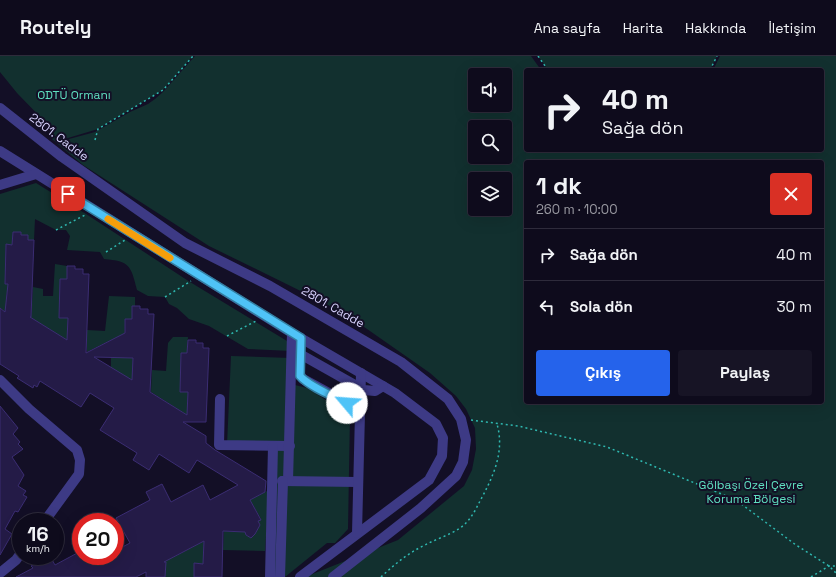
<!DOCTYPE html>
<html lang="tr">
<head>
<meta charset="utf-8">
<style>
	body { margin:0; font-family:"Space Grotesk",sans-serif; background:#171425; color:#f1f3f6; height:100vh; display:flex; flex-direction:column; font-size:15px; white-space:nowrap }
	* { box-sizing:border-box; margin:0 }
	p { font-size:13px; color:#9b9ba3 }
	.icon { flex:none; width:22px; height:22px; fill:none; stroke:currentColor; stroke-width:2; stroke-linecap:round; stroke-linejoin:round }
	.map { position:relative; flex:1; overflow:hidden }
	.drawer { position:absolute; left:524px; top:104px; width:300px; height:244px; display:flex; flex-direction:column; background:#0e0b1c; border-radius:4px; box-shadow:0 4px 16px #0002,0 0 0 1px #2e2b3b }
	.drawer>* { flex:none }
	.hud { position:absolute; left:524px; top:12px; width:300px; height:84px; border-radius:4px; box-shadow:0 4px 16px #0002,0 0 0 1px #2e2b3b; background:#0e0b1c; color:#f1f3f6; overflow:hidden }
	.controls { position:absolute; left:468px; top:12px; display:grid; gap:8px }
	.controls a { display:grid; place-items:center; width:44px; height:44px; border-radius:4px; background:#0e0b1c; box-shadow:0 4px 16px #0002,0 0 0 1px #2e2b3b; font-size:20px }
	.speed { position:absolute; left:12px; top:457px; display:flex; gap:8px; font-size:20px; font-weight:700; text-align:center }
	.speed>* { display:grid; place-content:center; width:52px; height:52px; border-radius:50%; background:#0e0b1c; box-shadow:0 4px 16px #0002,0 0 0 1px #2e2b3b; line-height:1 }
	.speed small { font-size:10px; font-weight:400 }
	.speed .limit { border:6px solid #d22; background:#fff; color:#111 }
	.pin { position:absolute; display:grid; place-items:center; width:34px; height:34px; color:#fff; margin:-17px; border-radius:8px; box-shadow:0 2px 6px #0006 }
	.me { position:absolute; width:44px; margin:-22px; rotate:297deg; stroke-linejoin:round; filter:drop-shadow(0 0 3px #0008) }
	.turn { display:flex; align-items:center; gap:14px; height:84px; padding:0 12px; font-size:18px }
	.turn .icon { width:52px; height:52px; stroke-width:2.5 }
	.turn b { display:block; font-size:28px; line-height:34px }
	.round { display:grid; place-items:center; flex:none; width:42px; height:42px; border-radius:4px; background:#171425 }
	.headline { display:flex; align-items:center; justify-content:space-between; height:68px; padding:0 12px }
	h1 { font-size:24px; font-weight:700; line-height:30px }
	.primary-button { display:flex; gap:8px; margin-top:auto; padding:8px 12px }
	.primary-button a { flex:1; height:46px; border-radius:4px; background:#2563eb; color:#fff; font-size:16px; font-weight:700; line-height:46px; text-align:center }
	.primary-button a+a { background:#171425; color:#f1f3f6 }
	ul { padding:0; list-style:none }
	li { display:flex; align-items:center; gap:12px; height:52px; padding:0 12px; border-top:1px solid #2e2b3b }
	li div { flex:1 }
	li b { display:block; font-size:15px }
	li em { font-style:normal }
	header { display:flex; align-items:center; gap:24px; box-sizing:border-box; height:56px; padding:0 20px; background:#0e0b1c; border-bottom:1px solid #2e2b3b }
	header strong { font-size:19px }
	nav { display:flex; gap:22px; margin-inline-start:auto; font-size:14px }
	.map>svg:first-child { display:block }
</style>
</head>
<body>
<header>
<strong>Routely</strong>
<nav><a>Ana sayfa</a><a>Harita</a><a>Hakkında</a><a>İletişim</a></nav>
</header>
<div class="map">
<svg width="836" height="521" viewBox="0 0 836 521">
	<rect width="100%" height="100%" fill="#130f26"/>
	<g fill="#12302f" fill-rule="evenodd">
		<path d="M0 0H193L163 34 98 73 68 82 53 80 51 72 17 37 0 16Z"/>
		<path d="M195 0H531L541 14H526V94H822V14H713L720 0H836V521H305L398 484 464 430 472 414 476 393 475 372 466 353 456 340 430 317 357 266 323 246 209 190 83 109 52 83 54 81 69 83 95 76 130 56 148 48 155 43 163 36ZM475 19H505V49H475ZM475 71H505V101H475ZM526 106H822V346H526ZM475 123H505V153H475Z"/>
		<path d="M538 0H717L710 14H548Z"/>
		<path d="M36 127 86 158 190 226 292 288 291 295 248 293 209 270 189 263 177 252 169 248 165 241 148 240 137 234C131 210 130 205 104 203L100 196 67 194 70 180 66 174H56L35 163 34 184H28V179H21V176H13L12 189H6L5 228H13L7 236 6 244 11 249 8 257 0 252V138Z"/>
		<path d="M55 208 67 210V223H60L59 262H68L67 284 31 262 33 231 43 233V240H53Z"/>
		<path d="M109 240 135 241V250H132V263H125L124 302H133L132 324 111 312V284L87 296V274L105 275Z"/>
		<path d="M173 281H188L187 297H181L180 336H188L187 359 151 336 152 314 166 315 168 287Z"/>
		<path d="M231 300 291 302V328L307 332 350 359 348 473 335 487H327L285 521H270L273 390 227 389Z"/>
		<path d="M269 434 265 495 223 494 224 475 240 476 241 469 245 474 246 479 251 482 260 469 258 465 261 463 251 446 244 447Z"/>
		<path d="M204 485 203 508H194V521H165V509L155 505H166V498L172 502Z"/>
	</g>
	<g fill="#241b47" stroke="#3b2d73" fill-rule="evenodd">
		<path d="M13 176H21V179H28V184H34L31 261H30L67 284 68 262H59L60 223H67V210H75V213H83V218H89L86 297 125 277V263H132V250H140V253H148V258H154L150 336 187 359 188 336H180L181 297H187L188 284H196V287H203V292H209L206 366H183L206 380V387L215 394 266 425 265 436 250 444 261 464 258 465 260 469 255 478 251 482 246 479 245 476 223 475 222 521H194V507L203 508 204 485 164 506H166L165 521H146V516L136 521H16L33 512 31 510 48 501 49 504 51 502 55 509 81 495V500H115V495L130 487 116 462 150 444 146 436 162 428 171 446 203 429 210 444 238 429 197 404 189 417 159 398 149 414 133 404 137 397 100 374 114 352 90 337 81 351 40 325 37 331 34 329 33 332 17 322 19 320 0 308V252L5 256 8 228H5L6 188 12 189ZM94 301 133 302 132 324Z"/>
		<path d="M0 350 18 372 13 378 20 386 18 388 23 393 12 401 24 419 18 430 26 435 23 439 27 441 18 456 15 455 5 473 12 478 0 499Z"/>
	</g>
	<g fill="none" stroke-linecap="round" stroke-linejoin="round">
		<g stroke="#2fb8b0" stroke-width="1.5" stroke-dasharray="2 3" stroke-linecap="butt">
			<path d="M538 0 548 14"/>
			<path d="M710 14 717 0"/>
			<path d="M95 84 98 73 163 34 193 0"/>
			<path d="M56 174 85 159"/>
			<path d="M106 196 125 184"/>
			<path d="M165 241 191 225"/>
			<path d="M227 280 256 265"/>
			<path d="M471 364 518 370 607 391 736 444 796 489 829 510 836 517"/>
			<path d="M381 521C395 508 408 497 425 489 436 483 450 479 460 472 470 465 475 455 480 445 493 421 505 396 497 368"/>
			<path d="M811 521 829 510H836"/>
		</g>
		<g stroke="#3d3a85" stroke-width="10">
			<path d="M0 52 62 101 185 187 270 230 401 306 448 343 461 363 466 384 463 406 456 420 421 452 333 521"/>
			<path d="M0 95 292 277 395 337 436 368 443 382 442 400 429 424 300 521"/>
			<path d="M0 129 36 118"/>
			<path d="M301 282 299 316 300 319 303 323 347 347 353 349 359 348"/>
			<path d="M300 298 364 334 375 335 383 330"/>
			<path d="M0 324 29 353 77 394 80 404 79 418 44 466"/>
			<path d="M220 343 219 389 290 390"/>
			<path d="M282 425 358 426"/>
			<path d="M288 425 292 277"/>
			<path d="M357 477 361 317"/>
			<path d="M0 517 16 504 21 497"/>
			<path d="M270 521 273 390"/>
			<path d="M280 521 283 425"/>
		</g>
	</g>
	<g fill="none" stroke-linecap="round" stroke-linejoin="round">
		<g stroke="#337fa1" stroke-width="10">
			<path id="route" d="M68 138 301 282 300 320C310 331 333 340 347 347"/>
		</g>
		<use href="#route" stroke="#4fc3f7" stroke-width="7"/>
		<path stroke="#f59e0b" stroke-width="7" d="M108 163 170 202"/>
	</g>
	<g text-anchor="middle" stroke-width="4" stroke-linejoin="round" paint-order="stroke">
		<g font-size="12" fill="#5fe0c0" stroke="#130f26">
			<text x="74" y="43">ODTÜ Ormanı</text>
			<text x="751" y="433">Gölbaşı Özel Çevre<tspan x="751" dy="14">Koruma Bölgesi</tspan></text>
		</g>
		<g font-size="12" fill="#d9d4ff" stroke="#130f26">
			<text transform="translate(59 81) rotate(37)" y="4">2801. Cadde</text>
			<text transform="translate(333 251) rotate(30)" y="4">2801. Cadde</text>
		</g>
	</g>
</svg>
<div class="controls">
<a><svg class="icon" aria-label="sound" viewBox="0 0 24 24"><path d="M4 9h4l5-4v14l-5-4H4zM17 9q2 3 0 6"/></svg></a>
<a><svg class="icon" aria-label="search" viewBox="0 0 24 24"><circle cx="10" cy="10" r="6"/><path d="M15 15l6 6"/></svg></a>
<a><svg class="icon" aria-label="layers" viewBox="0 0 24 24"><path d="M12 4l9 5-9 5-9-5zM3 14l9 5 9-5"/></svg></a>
</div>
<div class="speed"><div>16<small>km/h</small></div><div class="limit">20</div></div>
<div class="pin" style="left:68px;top:138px;background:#d93025"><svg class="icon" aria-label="arrive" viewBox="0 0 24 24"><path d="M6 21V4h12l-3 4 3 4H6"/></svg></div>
<svg class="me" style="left:347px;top:347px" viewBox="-20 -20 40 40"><circle r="19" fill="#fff"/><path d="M0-13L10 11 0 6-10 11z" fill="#4fc3f7"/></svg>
<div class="hud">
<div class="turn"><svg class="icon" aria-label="right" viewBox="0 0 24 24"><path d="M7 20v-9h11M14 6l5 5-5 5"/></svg><div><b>40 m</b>Sağa dön</div></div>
</div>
<section class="drawer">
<div class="headline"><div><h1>1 dk</h1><p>260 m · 10:00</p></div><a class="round" style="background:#d93025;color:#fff"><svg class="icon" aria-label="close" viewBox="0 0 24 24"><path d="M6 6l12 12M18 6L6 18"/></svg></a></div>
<ul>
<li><svg class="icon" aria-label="right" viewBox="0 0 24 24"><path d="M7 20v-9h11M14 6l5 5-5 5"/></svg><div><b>Sağa dön</b></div><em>40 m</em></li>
<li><svg class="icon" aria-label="left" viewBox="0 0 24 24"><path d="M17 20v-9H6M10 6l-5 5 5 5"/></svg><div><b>Sola dön</b></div><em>30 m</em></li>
</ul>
<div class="primary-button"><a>Çıkış</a><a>Paylaş</a></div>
</section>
</div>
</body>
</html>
